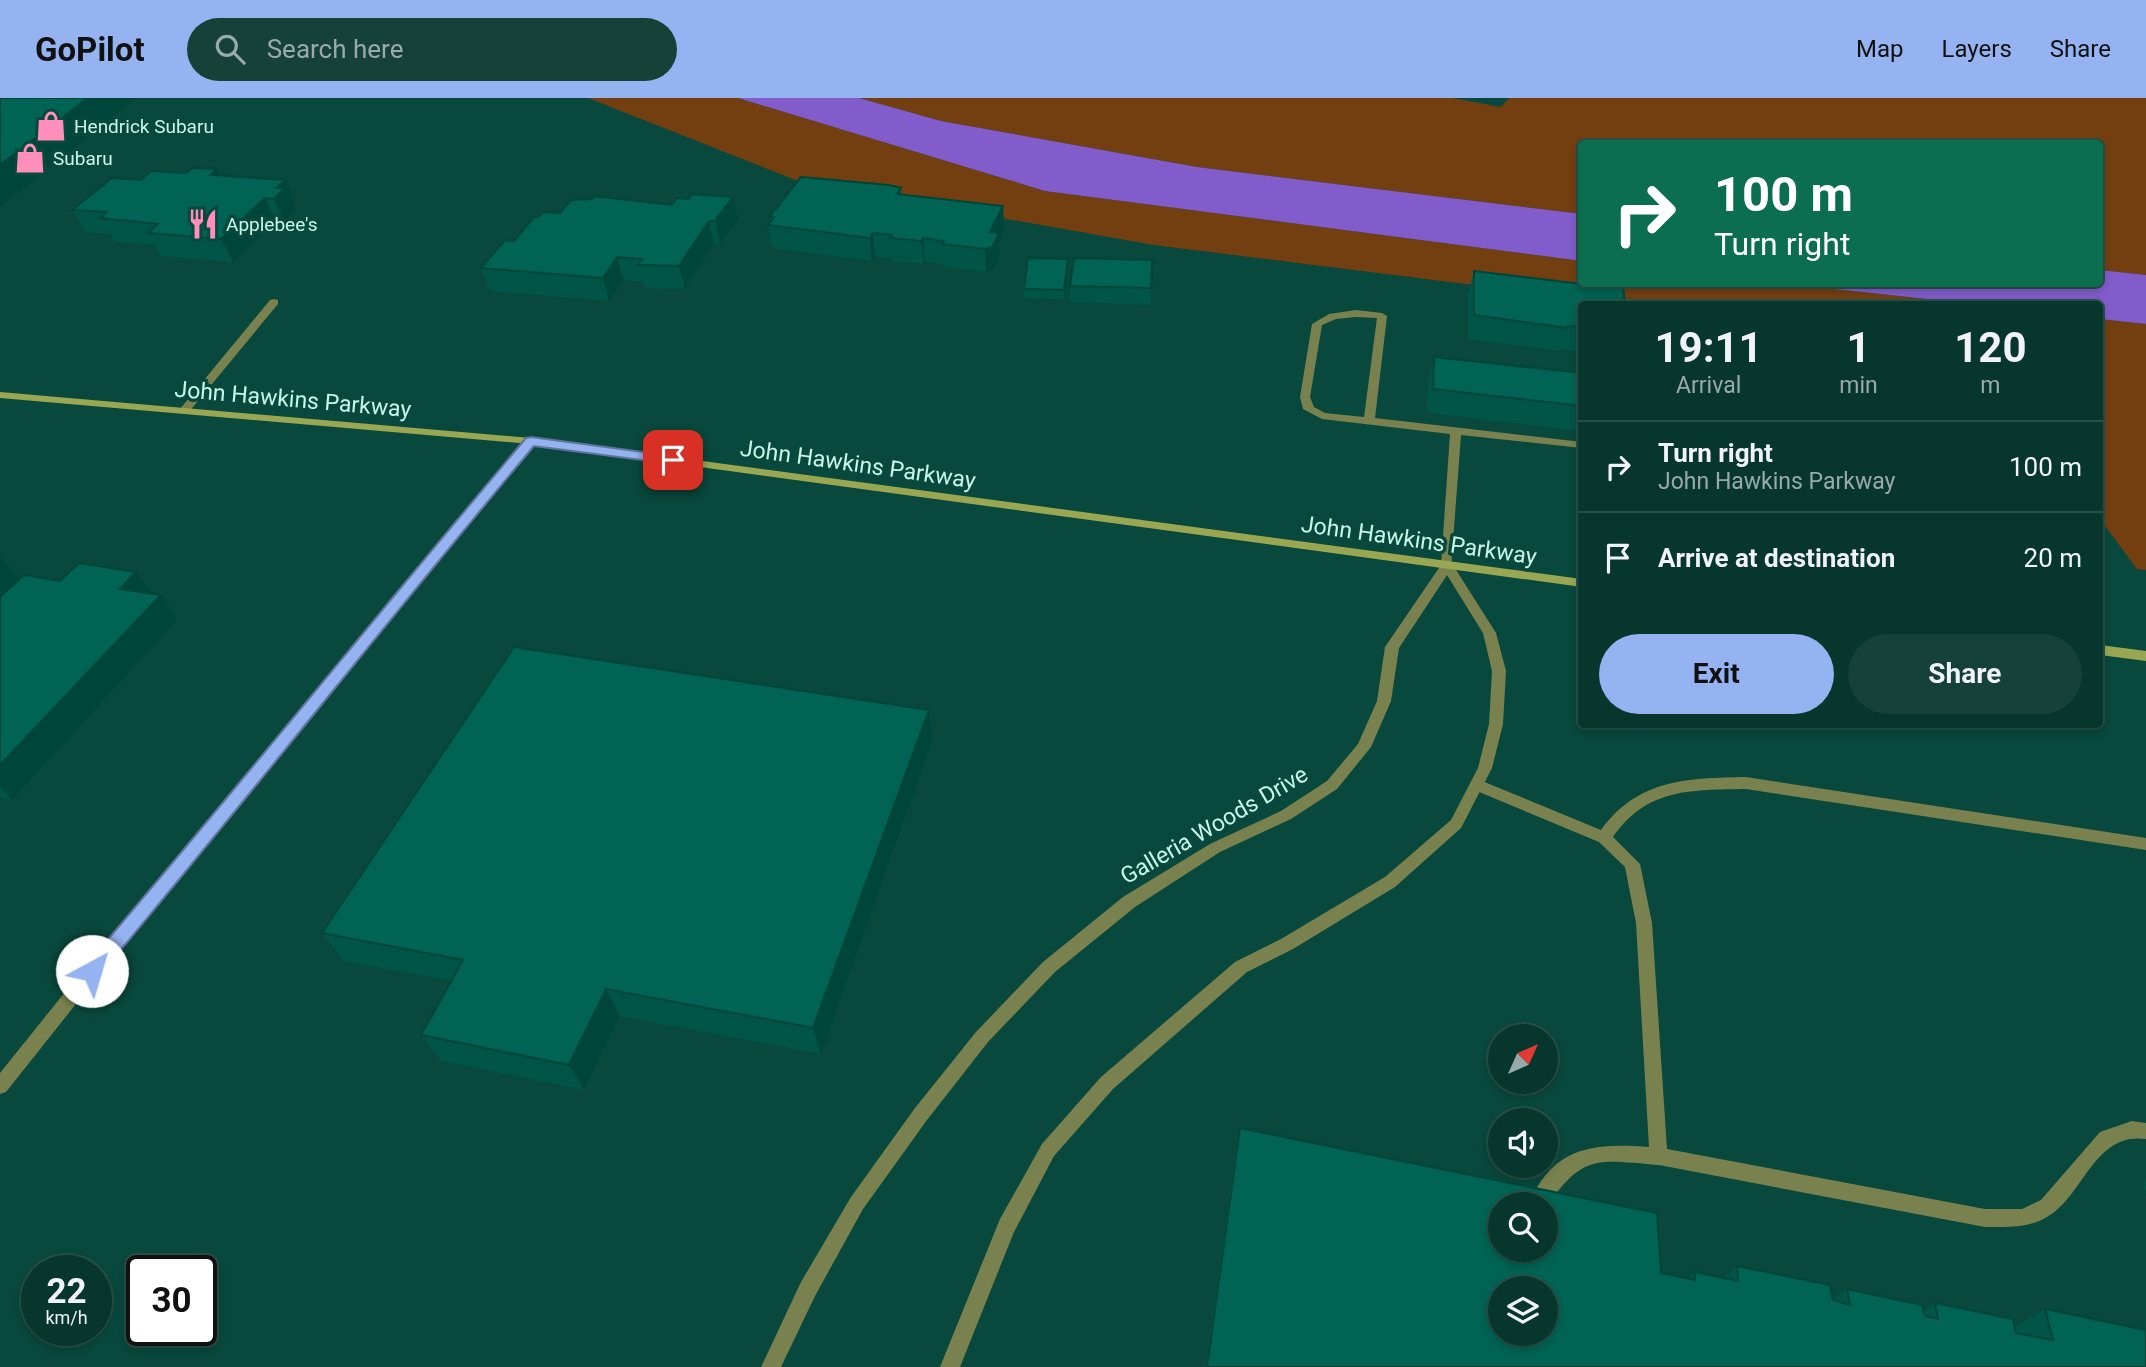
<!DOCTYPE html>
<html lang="en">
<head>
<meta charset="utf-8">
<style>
	body { margin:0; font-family:Roboto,sans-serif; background:#154139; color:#f1f3f6; height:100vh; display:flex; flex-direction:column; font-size:26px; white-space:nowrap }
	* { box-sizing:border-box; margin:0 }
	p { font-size:23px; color:#98abaa }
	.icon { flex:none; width:38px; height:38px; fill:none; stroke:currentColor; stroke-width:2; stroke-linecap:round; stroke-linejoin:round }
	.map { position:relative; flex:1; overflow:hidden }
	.drawer { position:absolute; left:1578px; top:203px; width:525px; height:427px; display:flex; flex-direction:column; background:#07362d; border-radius:7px; box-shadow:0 4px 10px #0003,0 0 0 2px #285049 }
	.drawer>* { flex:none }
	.hud { position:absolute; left:1578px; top:42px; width:525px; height:147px; border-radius:7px; box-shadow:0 4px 10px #0003,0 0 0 2px #285049; background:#0b6e4f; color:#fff; overflow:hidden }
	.needle { width:46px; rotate:45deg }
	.controls { position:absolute; left:1488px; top:926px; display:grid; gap:14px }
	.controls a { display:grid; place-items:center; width:70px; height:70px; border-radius:50%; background:#07362d; box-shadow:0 4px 10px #0003,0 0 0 2px #285049; font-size:35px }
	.speed { position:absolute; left:21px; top:1157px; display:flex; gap:14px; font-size:35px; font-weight:700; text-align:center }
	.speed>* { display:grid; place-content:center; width:91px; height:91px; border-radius:50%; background:#07362d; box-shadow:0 4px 10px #0003,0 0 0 2px #285049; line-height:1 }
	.speed small { font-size:18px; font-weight:400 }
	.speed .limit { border:4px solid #111; border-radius:10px; background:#fff; color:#111 }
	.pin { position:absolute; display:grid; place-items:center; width:60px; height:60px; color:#fff; margin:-30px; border-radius:14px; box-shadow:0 4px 10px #0006 }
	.me { position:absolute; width:77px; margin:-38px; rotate:39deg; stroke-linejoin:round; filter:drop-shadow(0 0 5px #0008) }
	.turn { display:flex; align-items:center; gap:24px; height:147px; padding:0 21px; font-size:32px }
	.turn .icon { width:91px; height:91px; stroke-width:2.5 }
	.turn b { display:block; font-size:49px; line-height:60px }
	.eta { display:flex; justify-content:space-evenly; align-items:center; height:119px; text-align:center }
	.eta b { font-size:42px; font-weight:700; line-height:49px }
	.button { display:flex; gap:14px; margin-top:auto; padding:14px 21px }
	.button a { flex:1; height:80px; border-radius:42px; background:#95b2f1; color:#111; font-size:28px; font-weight:700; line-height:80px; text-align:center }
	.button a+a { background:#154139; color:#f1f3f6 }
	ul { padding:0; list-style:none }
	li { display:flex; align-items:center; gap:21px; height:91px; padding:0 21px; border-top:2px solid #285049 }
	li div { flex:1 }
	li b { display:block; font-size:26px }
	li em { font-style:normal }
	header { display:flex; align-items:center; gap:42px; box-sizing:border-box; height:98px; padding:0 35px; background:#95b2f1; color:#111 }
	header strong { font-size:33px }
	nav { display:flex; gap:38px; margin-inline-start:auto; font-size:24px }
	.search { width:490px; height:63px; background:#154139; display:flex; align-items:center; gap:18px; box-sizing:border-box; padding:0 24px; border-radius:38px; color:#98abaa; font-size:26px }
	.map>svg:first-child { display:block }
</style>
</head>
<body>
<header>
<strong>GoPilot</strong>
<div class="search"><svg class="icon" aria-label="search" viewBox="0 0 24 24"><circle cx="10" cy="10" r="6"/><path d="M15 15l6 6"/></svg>Search here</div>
<nav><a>Map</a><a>Layers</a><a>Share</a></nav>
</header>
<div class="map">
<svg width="2146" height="1269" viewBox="0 0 2146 1269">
	<rect width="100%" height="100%" fill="#09483c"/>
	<g fill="#733f11">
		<path d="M588 0H738L1045 93 1582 163V186H1787L1974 206H1626L1154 147 803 85Z"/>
		<path d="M859 0H1452L1501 9 1509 0H2146V177L2100 172V46H1582V116L1197 69 941 23Z"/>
		<path d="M2100 221 2146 226V472L2137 471 2100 421Z"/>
	</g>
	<g fill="#815cca">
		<path d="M738 0H859L941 23 1197 69 1582 116V163L1045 93Z"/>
		<path d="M2100 172 2146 177V226L2100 221V206H1974L1787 186H2100Z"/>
	</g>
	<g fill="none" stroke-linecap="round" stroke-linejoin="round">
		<g fill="#79824e" fill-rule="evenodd">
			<path d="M274 201 278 202V206L188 315H180V311L270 202Z"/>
			<path d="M1356 212 1382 215 1387 218 1375 320 1582 344V350L1461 337 1451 470 1447 471 1441 467 1450 336 1322 321 1303 311 1300 299 1312 226 1329 216ZM1356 219 1377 220 1364 319 1325 315 1314 309 1310 299 1322 227 1336 221Z"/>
			<path d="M1746 679 2146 740V752L1746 691C1691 692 1647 690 1613 739L1640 766 1652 825 1667 1051 1985 1111H2022L2041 1102 2100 1034 2132 1023 2146 1025V1041C2097 1034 2085 1091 2053 1115 2031 1131 2010 1129 1985 1129L1659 1067C1596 1062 1583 1055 1545 1111V1106H1529C1553 1048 1594 1045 1649 1049L1636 825 1625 769 1599 744 1472 691 1470 687 1472 683H1482L1601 732C1638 681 1688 680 1746 679Z"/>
		</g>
		<g fill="#79824e" fill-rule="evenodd">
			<path d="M531 340 537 343 535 345 402 505 246 701 114 858 6 994 0 996V975L102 848 236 693 392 499 527 341Z"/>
			<path d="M1447 463 1451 464 1496 535 1506 573 1503 626 1492 670 1461 730 1395 789 1293 851 1247 874 1113 991 1054 1058 1014 1134 960 1269H940L1000 1121 1042 1046 1101 979 1235 864 1281 841 1385 779 1451 722 1478 670 1489 626 1492 573 1483 535 1447 477 1399 550 1391 603 1371 649 1337 691 1291 721 1220 754 1135 809 1055 874 988 944 927 1022 863 1111 815 1198 781 1269H761L801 1184 851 1099 915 1010 976 934 1043 864 1123 799 1210 746 1281 713 1327 683 1358 646 1377 603 1385 549 1443 464Z"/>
		</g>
		<g fill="#9aa752" fill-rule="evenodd">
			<path d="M0 294 531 340 1582 481V489L531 346 0 300Z"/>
			<path d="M2100 547 2146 553V563L2100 557Z"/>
		</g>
	</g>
	<g fill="#005547">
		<path d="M220 77 295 104 293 107 295 113 284 123H276L233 164 161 158 155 147 114 143 110 136 85 134 72 112 141 82Z"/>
		<path d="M901 90V97L1003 108 1004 130 999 142 1000 158 993 172 986 174 944 169V166L925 164 924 166 893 163V160L875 158 872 163 772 150 768 127 771 123 770 118Z"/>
		<path d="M689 101 738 122 720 146H714L685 191 645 190 643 184 624 182 609 203 490 193 481 170 514 143 538 119 560 115 672 107Z"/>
		<path d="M1068 161 1064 201 1024 200V191Z"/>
		<path d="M1152 162 1151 207 1070 204V188Z"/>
		<path d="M1474 173 1582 206V254L1561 251 1560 253 1468 241V197Z"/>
		<path d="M1434 259 1582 275V333L1427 315 1428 283Z"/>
		<path d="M0 458 19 481 60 483 136 474 152 496 178 521 12 702 0 699Z"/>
		<path d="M929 612 933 641 821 956 620 918 584 992 441 963 421 937 451 883 344 863 322 835Z"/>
		<path d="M1240 1030 1661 1175 1688 1180 1695 1174 1723 1180 1737 1168 1833 1202 1847 1191 1924 1213 1935 1205 2015 1229 2045 1211 2146 1269H1205L1235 1054Z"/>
		<path d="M2146 1082V1096L2142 1085Z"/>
	</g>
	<g fill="#00453a">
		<path d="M88 0H137L0 109V67Z"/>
		<path d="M217 71 228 94 211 77Z"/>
		<path d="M285 82 295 104 293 107 295 113 284 123 274 101 276 90Z"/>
		<path d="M733 99 738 122 720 146 715 123Z"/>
		<path d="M265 100 276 123 233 164 221 141Z"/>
		<path d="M1003 108 1004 130 999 142 1000 158 993 172 986 174 985 151 990 134Z"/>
		<path d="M709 123 714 146 685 191 679 168Z"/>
		<path d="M873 135 875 158 872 163 870 140Z"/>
		<path d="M923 140 925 164 924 166 921 143Z"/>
		<path d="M617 159 624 182 609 203 603 180Z"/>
		<path d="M1068 161V170L1064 201V192Z"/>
		<path d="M0 458 24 487 0 510Z"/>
		<path d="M136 474 154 498 120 491Z"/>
		<path d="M161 497 178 521 12 702 0 689V667Z"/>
		<path d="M929 612 933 641 821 956 813 930Z"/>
		<path d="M606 891 620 918 584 992 569 967Z"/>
	</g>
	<g fill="#006353" stroke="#00453a" stroke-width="2" fill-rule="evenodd">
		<path d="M0 0H88L0 67Z"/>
		<path d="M193 70 217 71 211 77 285 82 276 90H285L274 101 265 100 221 141 148 135 158 126 100 120 107 114 72 112 112 80 141 82 151 73 186 75Z"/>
		<path d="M801 79 889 87 901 90 897 96 1003 108 990 134 999 135 992 149 985 151 942 146 944 143 923 140 921 143 891 140 892 137 873 135 870 140 768 127 774 119 770 118Z"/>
		<path d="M691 96 733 99 715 123H709L679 168 638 167 642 161 617 159 603 180 481 170 505 142 514 143 534 119H538L543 114 560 115 571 102 592 101 594 98 672 107 677 100 689 101Z"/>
		<path d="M1028 160 1068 161 1064 192 1024 191Z"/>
		<path d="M1074 160 1152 162 1151 190 1070 188Z"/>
		<path d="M1474 173 1582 186 1623 189 1625 206H1582V229L1567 228V230L1474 217Z"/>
		<path d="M1434 259 1582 275V308L1433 291Z"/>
		<path d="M79 465 136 474 120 491 161 497 0 667V499L24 477 60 483Z"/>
		<path d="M514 549 929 612 813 930 606 891 569 967 421 937 463 862 322 835Z"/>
		<path d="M1240 1030 1657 1115 1661 1175 1695 1182V1174L1738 1183 1737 1168 1830 1187 1833 1202 1850 1207 1847 1191 1922 1207 1925 1218 1938 1221 1935 1205 2013 1221 2016 1235 2053 1242 2045 1211 2146 1232V1269H1207ZM1500 1106H1545V1152H1500ZM1500 1190H1545V1236H1500Z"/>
	</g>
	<path fill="#95b2f1" stroke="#61749d" stroke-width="2" d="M531 339 673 358 679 362 673 366 534 348C387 523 246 703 99 878L92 881 86 878 83 873 86 867C235 693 378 515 526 340Z"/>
	<defs>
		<g id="shop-bare" transform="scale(2.415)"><path d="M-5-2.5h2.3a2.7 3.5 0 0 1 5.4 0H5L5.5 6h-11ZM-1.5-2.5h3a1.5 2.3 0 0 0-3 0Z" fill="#ff8eba" stroke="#09483c" stroke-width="2.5" paint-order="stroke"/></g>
		<g id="restaurant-bare" transform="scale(2.415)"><path d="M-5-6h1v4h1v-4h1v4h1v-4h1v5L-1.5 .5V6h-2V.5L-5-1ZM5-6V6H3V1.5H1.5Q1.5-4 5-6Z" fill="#ff8eba" stroke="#09483c" stroke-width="2.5" paint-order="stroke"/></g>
	</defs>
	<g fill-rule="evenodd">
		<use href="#shop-bare" x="51" y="28"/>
		<use href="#shop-bare" x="30" y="60"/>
		<use href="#restaurant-bare" x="203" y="126"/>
	</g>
	<g text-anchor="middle" stroke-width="7" stroke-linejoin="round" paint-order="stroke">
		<g font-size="19" fill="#c7f7e9" stroke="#09483c" text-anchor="start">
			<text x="74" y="35">Hendrick Subaru</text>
			<text x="53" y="67">Subaru</text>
			<text x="226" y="133">Applebee's</text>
		</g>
		<g font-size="23" fill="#c7f7e9" stroke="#09483c">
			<text transform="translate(293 301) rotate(5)" y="8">John Hawkins Parkway</text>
			<text transform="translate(858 366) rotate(8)" y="8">John Hawkins Parkway</text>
			<text transform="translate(1419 442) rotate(8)" y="8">John Hawkins Parkway</text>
			<text transform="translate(1214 727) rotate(-30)" y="8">Galleria Woods Drive</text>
		</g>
	</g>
</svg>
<div class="controls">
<a><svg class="needle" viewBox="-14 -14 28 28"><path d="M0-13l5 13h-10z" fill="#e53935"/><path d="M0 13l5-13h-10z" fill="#98abaa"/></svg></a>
<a><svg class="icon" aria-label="sound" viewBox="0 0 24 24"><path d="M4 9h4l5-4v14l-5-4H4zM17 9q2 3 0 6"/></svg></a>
<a><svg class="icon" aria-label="search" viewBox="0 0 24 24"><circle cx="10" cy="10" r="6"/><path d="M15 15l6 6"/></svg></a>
<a><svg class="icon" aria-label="layers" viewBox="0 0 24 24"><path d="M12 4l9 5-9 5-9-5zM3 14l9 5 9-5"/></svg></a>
</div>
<div class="speed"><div>22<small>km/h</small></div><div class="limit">30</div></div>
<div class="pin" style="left:673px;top:362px;background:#d93025"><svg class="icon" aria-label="arrive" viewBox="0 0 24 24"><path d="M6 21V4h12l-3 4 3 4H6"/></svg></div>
<svg class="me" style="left:92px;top:873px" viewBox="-20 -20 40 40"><circle r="19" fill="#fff"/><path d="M0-13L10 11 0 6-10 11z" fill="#95b2f1"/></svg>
<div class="hud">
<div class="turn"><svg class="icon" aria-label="right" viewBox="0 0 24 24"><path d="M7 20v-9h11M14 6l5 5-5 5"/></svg><div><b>100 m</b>Turn right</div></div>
</div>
<section class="drawer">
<div class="eta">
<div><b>19:11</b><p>Arrival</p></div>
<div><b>1</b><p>min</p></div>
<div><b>120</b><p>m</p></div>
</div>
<ul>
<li><svg class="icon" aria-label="right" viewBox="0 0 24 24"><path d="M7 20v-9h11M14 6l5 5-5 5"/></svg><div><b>Turn right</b><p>John Hawkins Parkway</p></div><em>100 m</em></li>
<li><svg class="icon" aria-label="arrive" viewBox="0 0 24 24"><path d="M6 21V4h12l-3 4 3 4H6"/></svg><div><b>Arrive at destination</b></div><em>20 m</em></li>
</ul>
<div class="button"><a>Exit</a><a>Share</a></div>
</section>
</div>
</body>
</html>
